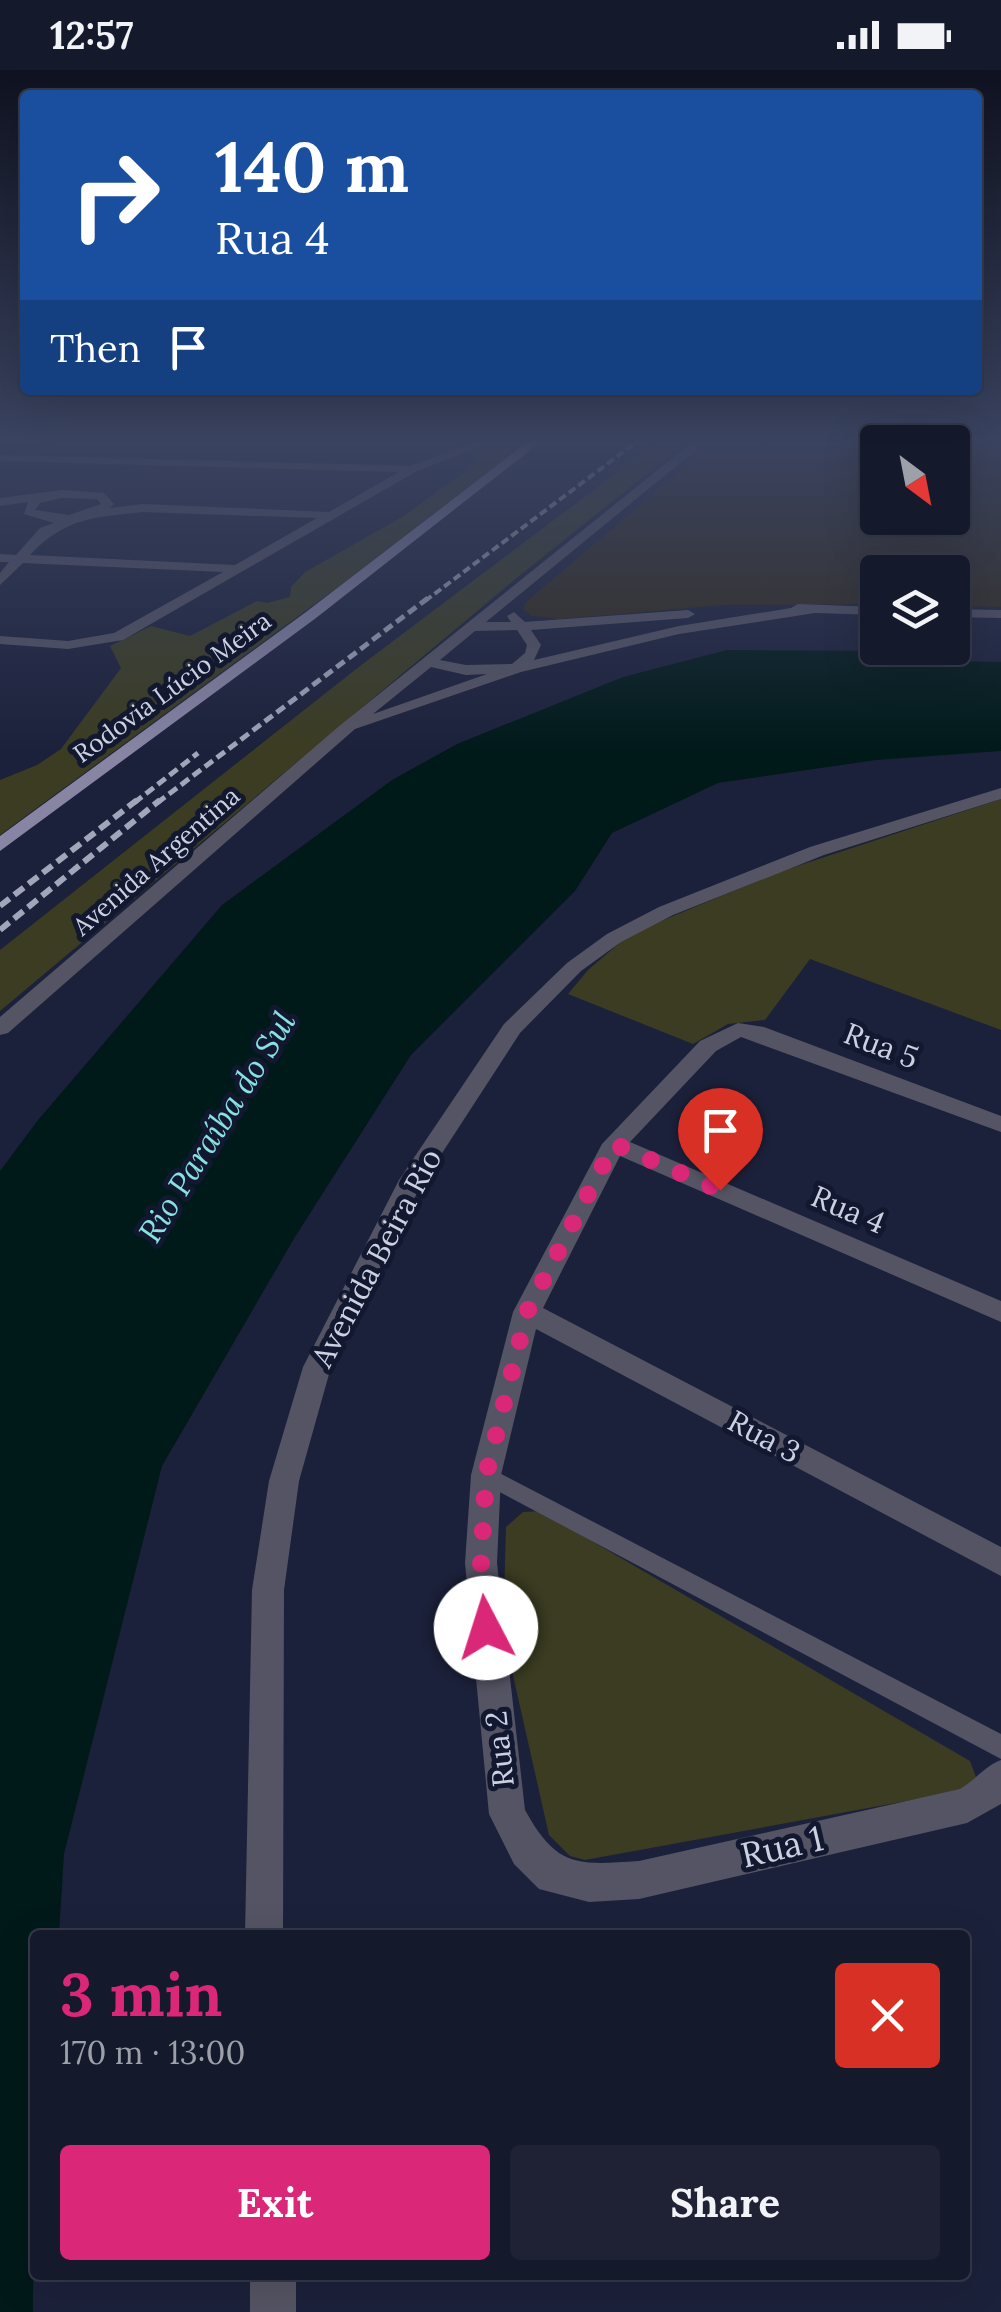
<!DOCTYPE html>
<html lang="en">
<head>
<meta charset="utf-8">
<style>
	body { margin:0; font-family:Lora,serif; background:#1e2234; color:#f1f3f6; height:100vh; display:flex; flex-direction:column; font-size:38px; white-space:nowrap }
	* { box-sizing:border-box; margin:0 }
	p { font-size:32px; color:#9da0a9 }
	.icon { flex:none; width:55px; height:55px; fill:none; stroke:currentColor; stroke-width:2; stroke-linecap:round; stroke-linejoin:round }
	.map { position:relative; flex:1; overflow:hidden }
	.details { position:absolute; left:30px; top:1860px; width:940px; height:350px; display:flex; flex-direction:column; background:#15192c; border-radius:10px; box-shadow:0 10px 40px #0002,0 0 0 2px #343848 }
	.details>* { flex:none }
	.banner { position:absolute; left:20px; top:20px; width:962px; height:305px; border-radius:10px; box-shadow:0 10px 40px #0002,0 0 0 2px #343848; background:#1a4fa0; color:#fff; overflow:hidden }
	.needle { width:65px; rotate:148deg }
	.fabs { position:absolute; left:860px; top:355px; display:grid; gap:20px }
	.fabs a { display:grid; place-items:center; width:110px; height:110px; border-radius:10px; background:#15192c; box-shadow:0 10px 40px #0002,0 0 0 2px #343848; font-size:50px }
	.pin { position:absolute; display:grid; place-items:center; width:85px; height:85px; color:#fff; margin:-102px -42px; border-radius:50% 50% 50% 0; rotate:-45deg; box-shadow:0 0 10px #0007 }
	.pin .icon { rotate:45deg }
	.me { position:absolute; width:110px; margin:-55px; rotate:355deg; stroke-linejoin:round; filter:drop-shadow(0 0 8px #0008) }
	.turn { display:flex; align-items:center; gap:35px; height:210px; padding:0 30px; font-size:45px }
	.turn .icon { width:130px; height:130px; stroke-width:2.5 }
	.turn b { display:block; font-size:70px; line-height:85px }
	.then { display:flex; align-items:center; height:95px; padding:0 30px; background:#0003; gap:20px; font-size:38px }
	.round { display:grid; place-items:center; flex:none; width:105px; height:105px; border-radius:10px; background:#1e2234 }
	.overview { display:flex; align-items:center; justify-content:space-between; height:170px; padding:0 30px }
	h1 { font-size:60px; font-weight:800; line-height:75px; color:#db2777 }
	.primary-button { display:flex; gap:20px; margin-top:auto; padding:20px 30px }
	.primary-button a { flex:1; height:115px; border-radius:10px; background:#db2777; color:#fff; font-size:40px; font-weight:800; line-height:115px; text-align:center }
	.primary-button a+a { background:#1e2234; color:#f1f3f6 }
	.status { display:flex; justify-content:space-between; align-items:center; height:70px; padding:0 50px; background:#15192c; direction:ltr }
	.status svg { height:28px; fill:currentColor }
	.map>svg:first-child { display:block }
</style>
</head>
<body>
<div class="status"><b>12:57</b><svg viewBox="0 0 49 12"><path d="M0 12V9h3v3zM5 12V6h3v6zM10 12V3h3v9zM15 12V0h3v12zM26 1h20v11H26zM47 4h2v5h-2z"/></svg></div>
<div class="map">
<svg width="1001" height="2242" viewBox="0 0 1001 2242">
	<rect width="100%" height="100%" fill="#1c213b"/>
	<path fill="#322a19" d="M716 370 880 372 878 448H952L953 381 1001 387V537L953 536 952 502H878L877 534 724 535 560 549 532 546 523 539 526 532Z"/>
	<g fill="#3b3c21">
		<path d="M500 370H529L342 514 0 765V710L37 695 61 679 121 598 110 576 151 556 190 566 257 531 267 533 290 527 291 517 305 502 402 447 477 393 472 381Z"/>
		<path d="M660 370H689L519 506 0 941V880L360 596Z"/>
		<path d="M859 370H1001V387L953 381 952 372Z"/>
		<path d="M1001 729V960L810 889 765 950 728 954 693 974 568 924 588 900 630 864 779 802Z"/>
		<path d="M540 1441 970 1691 976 1707 961 1721 585 1790 570 1786 549 1765 503 1561 506 1457 523 1442Z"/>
	</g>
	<path fill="#001919" d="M727 580 911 581 954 591 1001 592V681L876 690 718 713 612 763 575 821 411 985 295 1167 162 1396 64 1784 59 1865H35L33 2242H0V1101L38 1050 222 835 392 710 457 674 623 607Z"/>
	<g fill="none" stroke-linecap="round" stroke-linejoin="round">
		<path fill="#555464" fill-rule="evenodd" d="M486 1396 1001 1664V1689L479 1411 475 1405 479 1399Z"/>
		<g fill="#555464" fill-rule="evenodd">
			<path d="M481 370H497L417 401 123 570 68 579 0 574V566L68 571 114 563 223 502 23 493 0 515V503L9 492H0V484L16 485 40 458 54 453 24 444 28 432 0 436V428L62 420 104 423 114 434 110 438 143 434 329 442 399 402 0 391V385L410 396ZM62 428 97 429 101 434 69 445 35 440 40 433ZM143 442 317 448 235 495 30 485C64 448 95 447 143 442Z"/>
			<path d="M1001 718V729L824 785 673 845 621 872 581 901 520 963 420 1117 331 1297 299 1411 284 1520 283 1865H245L252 1520 269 1411 303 1297 399 1110 504 954 567 893 607 864 659 837 810 777Z"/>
			<path d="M738 953 764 957 1001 1046V1062L741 967 716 981 630 1072 1001 1231V1252L620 1086 543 1238 1001 1477V1506L536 1259 501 1405 497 1493 525 1740C557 1798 577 1795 639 1791L960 1719C975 1710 985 1696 1001 1690V1734L967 1753 639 1829 589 1832 539 1819 514 1794 489 1744 465 1493 471 1405 513 1242 602 1074 700 971Z"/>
			<rect x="250" y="2205" width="46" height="37"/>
		</g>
		<g fill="#555464" fill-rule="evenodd">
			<path d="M695 370H708L486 552H511L507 546 514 542 525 552 688 540 695 544 688 548 531 560 541 575 534 590 679 556 791 538 798 534 878 537V545L815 543 679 564 521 602 355 659 8 963 0 965V947L338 657ZM517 560 527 575 525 583 512 594 466 595 440 590 475 561ZM431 597 466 605 487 604 373 644Z"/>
			<path d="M952 539 1001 540V548L952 547Z"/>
		</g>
		<path fill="#8784a4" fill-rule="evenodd" d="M530 370H543L316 548 0 781V766L306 542Z"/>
		<path stroke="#a1a6ba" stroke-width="4" stroke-dasharray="8 4" stroke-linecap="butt" d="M425 531 639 370"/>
		<g stroke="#a1a6ba" stroke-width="5" stroke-dasharray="10 5" stroke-linecap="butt">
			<path d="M134 733 198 683"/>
			<path d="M157 733 428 528"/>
		</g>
		<g stroke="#a1a6ba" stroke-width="6" stroke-dasharray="12 6" stroke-linecap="butt">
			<path d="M0 836 137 730"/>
			<path d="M0 860 160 730"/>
		</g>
	</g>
	<linearGradient id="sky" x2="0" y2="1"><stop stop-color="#0f1220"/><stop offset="0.54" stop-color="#3a4360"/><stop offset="1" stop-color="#3a4360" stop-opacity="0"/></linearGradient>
	<rect width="1001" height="684" fill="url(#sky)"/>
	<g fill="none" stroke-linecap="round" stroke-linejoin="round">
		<path stroke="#db2777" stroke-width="18" stroke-dasharray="0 32.4" d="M486 1558 481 1493 486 1405 527 1242 614 1074 720 1120"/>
	</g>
	<g text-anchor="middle" stroke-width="10" stroke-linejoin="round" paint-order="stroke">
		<g font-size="25" fill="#ccd1e2" stroke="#131831">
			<text transform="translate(172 617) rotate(-36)" y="9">Rodovia Lúcio Meira</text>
			<text transform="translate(156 791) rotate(-41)" y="9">Avenida Argentina</text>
		</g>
		<g font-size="30" fill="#ccd1e2" stroke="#131831">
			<text transform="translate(881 976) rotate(21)" y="10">Rua 5</text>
			<text transform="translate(848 1140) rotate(23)" y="10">Rua 4</text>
			<text transform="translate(377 1188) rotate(-62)" y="10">Avenida Beira Rio</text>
			<text transform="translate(764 1367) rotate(28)" y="10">Rua 3</text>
			<text transform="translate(500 1679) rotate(-96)" y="10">Rua 2</text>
		</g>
		<g font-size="32" font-style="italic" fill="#88e2e1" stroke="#131831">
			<text transform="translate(217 1057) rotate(-58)" y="11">Rio Paraíba do Sul</text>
		</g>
		<g font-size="35" fill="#ccd1e2" stroke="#131831">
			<text transform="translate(782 1777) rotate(-13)" y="12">Rua 1</text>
		</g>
	</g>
</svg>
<div class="fabs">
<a><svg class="needle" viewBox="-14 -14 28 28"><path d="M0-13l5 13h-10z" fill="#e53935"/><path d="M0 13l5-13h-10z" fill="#9da0a9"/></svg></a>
<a><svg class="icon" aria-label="layers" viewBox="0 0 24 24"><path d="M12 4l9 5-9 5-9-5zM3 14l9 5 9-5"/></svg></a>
</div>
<div class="pin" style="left:720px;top:1120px;background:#d93025"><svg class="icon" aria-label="arrive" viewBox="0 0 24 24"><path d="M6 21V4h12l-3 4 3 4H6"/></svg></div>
<svg class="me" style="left:486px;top:1558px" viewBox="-20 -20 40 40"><circle r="19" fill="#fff"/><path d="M0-13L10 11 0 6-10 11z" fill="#db2777"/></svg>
<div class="banner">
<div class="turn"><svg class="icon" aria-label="right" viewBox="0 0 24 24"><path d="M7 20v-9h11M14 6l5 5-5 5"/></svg><div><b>140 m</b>Rua 4</div></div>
<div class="then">Then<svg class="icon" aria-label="arrive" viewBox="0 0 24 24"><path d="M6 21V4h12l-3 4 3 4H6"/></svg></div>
</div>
<section class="details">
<div class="overview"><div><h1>3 min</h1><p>170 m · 13:00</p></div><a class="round" style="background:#d93025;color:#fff"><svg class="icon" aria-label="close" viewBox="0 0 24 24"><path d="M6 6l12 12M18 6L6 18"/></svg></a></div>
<div class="primary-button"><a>Exit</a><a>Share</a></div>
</section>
</div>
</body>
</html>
